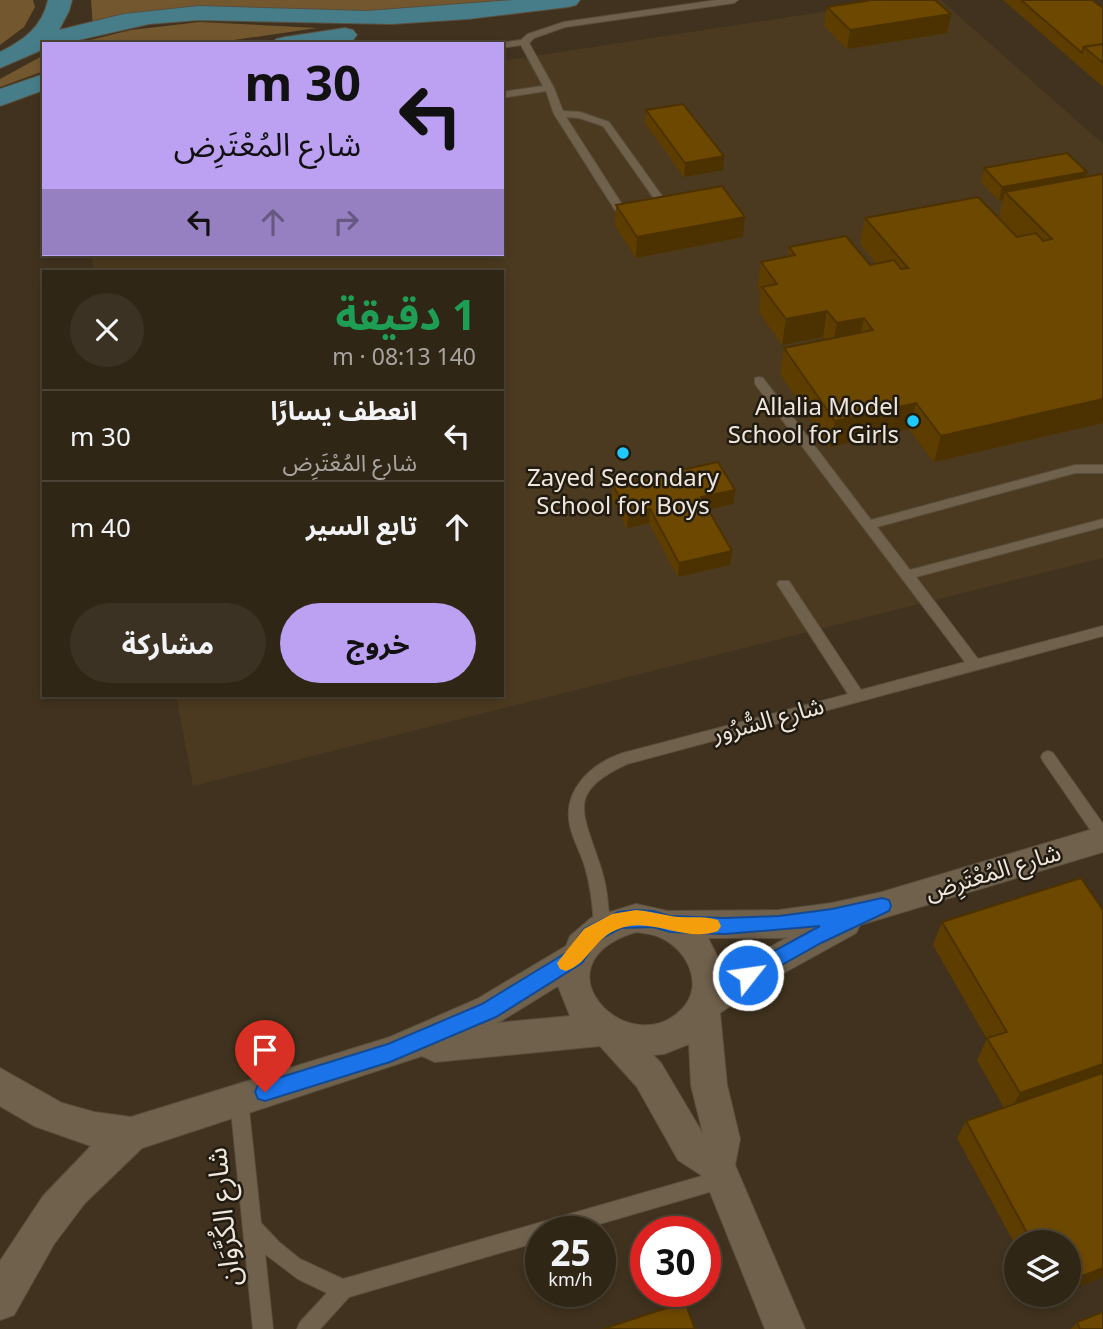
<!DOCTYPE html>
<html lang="ar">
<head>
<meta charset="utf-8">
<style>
	body { margin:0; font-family:"Noto Sans","Noto Sans Arabic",sans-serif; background:#3c3223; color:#f1f3f6; direction:rtl; height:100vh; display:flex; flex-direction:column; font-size:26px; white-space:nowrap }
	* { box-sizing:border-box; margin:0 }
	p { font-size:23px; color:#a8a5a1 }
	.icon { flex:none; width:38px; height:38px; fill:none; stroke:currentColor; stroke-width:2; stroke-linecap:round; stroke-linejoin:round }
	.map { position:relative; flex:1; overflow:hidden; direction:ltr }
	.side { position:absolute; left:42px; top:270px; width:462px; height:427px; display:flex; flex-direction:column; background:#302616; border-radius:0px; box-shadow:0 4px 10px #0003,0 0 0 2px #4b4335; direction:rtl }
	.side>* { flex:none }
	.top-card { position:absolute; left:42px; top:42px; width:462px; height:214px; border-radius:0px; box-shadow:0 4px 10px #0003,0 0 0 2px #4b4335; direction:rtl; background:#bca0f2; color:#111; overflow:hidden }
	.buttons { position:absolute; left:1004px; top:1230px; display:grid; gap:14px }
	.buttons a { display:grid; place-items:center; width:77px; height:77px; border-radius:50%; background:#302616; box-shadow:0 4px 10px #0003,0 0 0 2px #4b4335; font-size:35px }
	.speed { position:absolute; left:525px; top:1216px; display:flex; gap:14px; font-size:35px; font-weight:700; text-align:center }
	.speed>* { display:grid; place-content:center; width:91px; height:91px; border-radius:50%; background:#302616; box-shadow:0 4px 10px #0003,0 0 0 2px #4b4335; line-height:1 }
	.speed small { font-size:18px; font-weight:400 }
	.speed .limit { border:10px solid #d22; background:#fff; color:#111 }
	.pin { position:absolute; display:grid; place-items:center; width:60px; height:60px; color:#fff; margin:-72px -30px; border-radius:50% 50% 50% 0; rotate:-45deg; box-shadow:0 0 7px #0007 }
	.pin .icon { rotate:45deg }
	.me { position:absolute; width:77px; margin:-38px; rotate:60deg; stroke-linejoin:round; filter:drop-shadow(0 0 5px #0008) }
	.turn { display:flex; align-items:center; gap:24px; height:147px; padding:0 28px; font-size:32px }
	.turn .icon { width:91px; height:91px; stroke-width:2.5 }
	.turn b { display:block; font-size:49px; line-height:60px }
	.lanes { display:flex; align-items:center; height:66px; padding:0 28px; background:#0003; justify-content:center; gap:35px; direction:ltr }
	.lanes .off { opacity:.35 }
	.round { display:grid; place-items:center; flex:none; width:74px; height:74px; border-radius:37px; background:#3c3223 }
	.overview { display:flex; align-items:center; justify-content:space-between; height:119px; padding:0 28px }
	h1 { font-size:42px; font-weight:700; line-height:52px; color:#1e9e55 }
	.button { display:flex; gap:14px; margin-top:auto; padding:14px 28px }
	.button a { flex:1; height:80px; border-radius:42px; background:#bca0f2; color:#111; font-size:28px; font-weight:700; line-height:80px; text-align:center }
	.button a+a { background:#3c3223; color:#f1f3f6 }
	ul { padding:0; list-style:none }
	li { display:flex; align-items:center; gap:21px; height:91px; padding:0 28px; border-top:2px solid #4b4335 }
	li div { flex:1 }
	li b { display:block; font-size:26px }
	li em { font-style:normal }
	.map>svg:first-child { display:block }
</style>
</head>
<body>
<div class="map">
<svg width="1103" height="1329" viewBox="0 0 1103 1329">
	<rect width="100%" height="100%" fill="#40321e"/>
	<path fill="#4b3a1f" d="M900 0H941L1103 144V558L193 786 176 695H502V271H94L91 254H502V61Z"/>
	<g fill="#73582f">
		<path d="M0 0H33L35 7 24 27 0 45Z"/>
		<path d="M91 0H548L457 13H271L93 28Z"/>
		<path d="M200 22 317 28 207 44H74L131 30Z"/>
		<path d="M44 55V71L0 87V79Z"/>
	</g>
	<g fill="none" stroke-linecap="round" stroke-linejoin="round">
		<g stroke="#5a4f3e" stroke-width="2">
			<g id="service">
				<path d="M717 0H738L734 3 565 27 534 38 529 43 554 88 563 111 580 112 609 122 665 200V208L661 214 652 212 655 208V200L603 126 579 118 566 117 623 206 634 213V217H626L615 210 554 114 546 91 502 98V92L543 86 521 45 502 48V44L499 43 521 40 528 34 564 22Z"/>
				<path d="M759 377 763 378 871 520 1075 465H1103V473H1075L877 527 910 570 1103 519V527L916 577 978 659 1103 626V636L627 764C567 792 582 811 599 862 604 876 607 890 608 905 609 914 612 924 608 932L602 934 596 932 594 927C593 907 591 887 585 867 581 853 573 840 570 826 562 790 592 763 623 753L848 694 779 587 777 584 779 581H789L861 690 965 662 755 384V378Z"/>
				<path d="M1048 751 1053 753 1103 824V842L1098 841 1043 761 1041 757 1043 753Z"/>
				<path d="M239 1092 245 1094 248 1100 261 1223 279 1242 300 1259 343 1279 723 1170 729 1173 732 1179 729 1185 723 1188 572 1232H541V1241L349 1297 320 1329H297L300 1322 327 1293 298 1279 265 1254 273 1329H253L230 1100 233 1094Z"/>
			</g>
		</g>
		<g stroke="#5a4f3e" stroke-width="2">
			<path id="minor" d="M1103 826V852L860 925 856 933 760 986 720 1013 727 1085 740 1139 735 1165 805 1329H765L704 1177 678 1160 637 1087 600 1046 435 1062 422 1056 142 1148 85 1203 54 1244 14 1315 0 1320V1261L43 1196 91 1146 34 1126 0 1106V1068L62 1103 94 1112 131 1117 390 1037 477 999 566 946 570 936 591 918 636 904 668 911 779 910 832 903 882 892ZM636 932C643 933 651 934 657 936 686 947 706 984 682 1009 629 1064 531 964 636 932ZM788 937 725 972 708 938H779ZM558 986 570 1016 496 1023 501 1021ZM689 1044 691 1085 703 1134 661 1063 653 1055 664 1054Z"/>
		</g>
		<g stroke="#5a4f3e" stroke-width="2">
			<g id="primary">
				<path d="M48 0H72L69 11 59 30 124 14 199 6 367 11 513 0H580L576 5 568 7 468 19 392 24 199 20 149 24 61 44H44V49L0 68V52C24 40 42 27 48 0Z"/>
				<path d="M345 28 353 30 357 35 353 40 335 44H273L276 39 285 37Z"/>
				<path d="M44 74V90L0 106V89Z"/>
			</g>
		</g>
		<use href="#service" fill="#70614c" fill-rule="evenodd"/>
		<use href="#minor" fill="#70614c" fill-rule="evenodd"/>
		<use href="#primary" fill="#477d89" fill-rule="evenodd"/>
	</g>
	<g fill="#5e3e00">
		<path d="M1003 0H1092L1103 8V87Z"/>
		<path d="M827 7 947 33 847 49 824 26Z"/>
		<path d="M646 110 724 156 723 170 684 177 645 123Z"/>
		<path d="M984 168 1087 172 1085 177 1103 175V423L934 462 909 429 830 447 780 374 784 348 825 340 823 337 782 345 759 312 761 293 758 288 761 262 788 257 789 247 870 265 877 264 860 244 865 218 999 217 1003 200 999 201 981 182Z"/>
		<path d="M616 205 743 237 636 258 615 225Z"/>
		<path d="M613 485 733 504 708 510 730 565 678 577 649 523 627 528 612 499Z"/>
		<path d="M1103 910V1277L1069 1290V1242H1017V1248L957 1138 966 1121 1004 1108 977 1060 987 1039 933 945 942 922Z"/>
		<path d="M1077 1322 1103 1329H1071Z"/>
	</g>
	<g fill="#4c3200">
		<path d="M951 14 947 33 847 49 850 30Z"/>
		<path d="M724 156 723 170 684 177 685 163Z"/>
		<path d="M1087 172 1083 185 1005 192 1003 200 999 201 1002 187Z"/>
		<path d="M745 217 743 237 636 258 637 237Z"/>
		<path d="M827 311 823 337 782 345 786 319Z"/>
		<path d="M864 318 859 344 832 349 837 323Z"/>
		<path d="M1103 399V423L934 462 941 436Z"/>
		<path d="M916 403 909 429 830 447 835 421Z"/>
		<path d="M735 490 733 504 699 512 701 497Z"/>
		<path d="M650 509 649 523 627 528 628 514Z"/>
		<path d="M732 551 730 565 678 577 679 563Z"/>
		<path d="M1103 1064V1081L1008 1114 1020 1093Z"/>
		<path d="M1103 1268V1277L1069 1290V1281Z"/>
		<path d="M1048 1295H1057L1044 1300Z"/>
	</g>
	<g fill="#6d4800" stroke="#4c3200" stroke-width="2">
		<path d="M872 0H935L951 14 850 30 827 7Z"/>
		<path d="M1021 0H1092L1103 8V44L1084 47 1082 53Z"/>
		<path d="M1103 44V63L1084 47Z"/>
		<path d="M683 104 724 156 685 163 646 110Z"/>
		<path d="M1067 153 1087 172 1002 187 984 168Z"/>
		<path d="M1101 174 1103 175V399L941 436 916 403 835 421 784 348 873 330 864 318 837 323 827 311 786 319 762 287 777 284 761 262 795 255 789 247 846 236 870 265 894 260 901 269 908 268 865 218 978 197 1017 237 1036 233 1043 241 1052 239 1005 192Z"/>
		<path d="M722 186 745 217 637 237 616 205Z"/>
		<path d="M718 462 735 490 701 497 732 551 679 563 650 509 628 514 613 485Z"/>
		<path d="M1081 878 1103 910V1064L1020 1093 987 1038 1007 1032 942 922Z"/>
		<path d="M1103 1073V1268L1069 1281V1242H1032L966 1121Z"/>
		<path d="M685 1302 695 1329H603Z"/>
		<path d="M1103 1312V1329H1080L1077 1322Z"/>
	</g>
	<path fill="#1a73e8" stroke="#114b97" stroke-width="2" d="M882 898 889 900 891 906 889 911 821 943 748 984 741 981 738 975 741 969 820 926 725 934 670 932 653 927 621 928 597 941 582 963 496 1017 390 1062 265 1101 258 1099 255 1092 258 1085 265 1082 388 1044 482 1004 569 951 584 929 618 912 636 910 653 911 670 916 725 918 779 916 832 909Z"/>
	<path fill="#f59e0b" d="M636 910C648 911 659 914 671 916 686 919 703 915 718 920L721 926 718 931C686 943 652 917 621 928 593 937 590 963 566 971L560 969 557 963 584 929 612 914Z"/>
	<g fill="#20c9fd" stroke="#211b12" stroke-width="2.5">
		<circle cx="913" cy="421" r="7"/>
		<circle cx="623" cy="453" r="7"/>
	</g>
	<g text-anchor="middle" stroke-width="5" stroke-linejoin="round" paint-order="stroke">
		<g font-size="24" fill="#efe7db" stroke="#211b12" text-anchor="end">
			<text x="899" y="415">Allalia Model<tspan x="899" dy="28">School for Girls</tspan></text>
			<text x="623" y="486" text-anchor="middle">Zayed Secondary<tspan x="623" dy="28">School for Boys</tspan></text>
		</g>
		<g font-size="24" fill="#efe7db" stroke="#211b12">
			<text transform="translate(768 720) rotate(-15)" y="8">شارع السُّرُور</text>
			<text transform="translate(993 872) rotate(-17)" y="8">شارع المُعْتَرِض</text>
		</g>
		<g font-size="28" fill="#efe7db" stroke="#211b12">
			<text transform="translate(223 1217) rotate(-96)" y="10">شارع الكُرَّوَان</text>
		</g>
	</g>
</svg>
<div class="buttons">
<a><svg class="icon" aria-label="layers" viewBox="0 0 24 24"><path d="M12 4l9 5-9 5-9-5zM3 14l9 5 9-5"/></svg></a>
</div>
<div class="speed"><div>25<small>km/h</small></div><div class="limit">30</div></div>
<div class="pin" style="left:265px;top:1092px;background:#d93025"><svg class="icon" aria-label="arrive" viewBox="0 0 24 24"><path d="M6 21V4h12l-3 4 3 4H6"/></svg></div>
<svg class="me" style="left:748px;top:975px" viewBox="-20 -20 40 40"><circle r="17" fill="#1a73e8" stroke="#fff" stroke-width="3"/><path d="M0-11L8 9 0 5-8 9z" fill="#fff"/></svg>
<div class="top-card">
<div class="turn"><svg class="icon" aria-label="left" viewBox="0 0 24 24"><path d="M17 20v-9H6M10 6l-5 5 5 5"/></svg><div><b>30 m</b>شارع المُعْتَرِض</div></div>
<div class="lanes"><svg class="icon" aria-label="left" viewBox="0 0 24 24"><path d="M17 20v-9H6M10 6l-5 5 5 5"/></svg><svg class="icon off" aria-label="ahead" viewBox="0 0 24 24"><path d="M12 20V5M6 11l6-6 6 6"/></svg><svg class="icon off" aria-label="right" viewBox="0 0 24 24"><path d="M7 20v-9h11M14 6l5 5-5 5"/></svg></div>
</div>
<section class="side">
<div class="overview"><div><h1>1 دقيقة</h1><p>140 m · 08:13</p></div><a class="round"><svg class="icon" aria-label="close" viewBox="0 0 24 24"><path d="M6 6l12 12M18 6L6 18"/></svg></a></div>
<ul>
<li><svg class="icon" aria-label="left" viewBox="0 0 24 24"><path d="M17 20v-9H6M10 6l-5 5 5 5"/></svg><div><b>انعطف يسارًا</b><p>شارع المُعْتَرِض</p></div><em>30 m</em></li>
<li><svg class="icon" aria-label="ahead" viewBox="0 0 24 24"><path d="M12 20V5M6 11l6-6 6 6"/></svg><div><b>تابع السير</b></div><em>40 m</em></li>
</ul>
<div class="button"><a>خروج</a><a>مشاركة</a></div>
</section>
</div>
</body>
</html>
